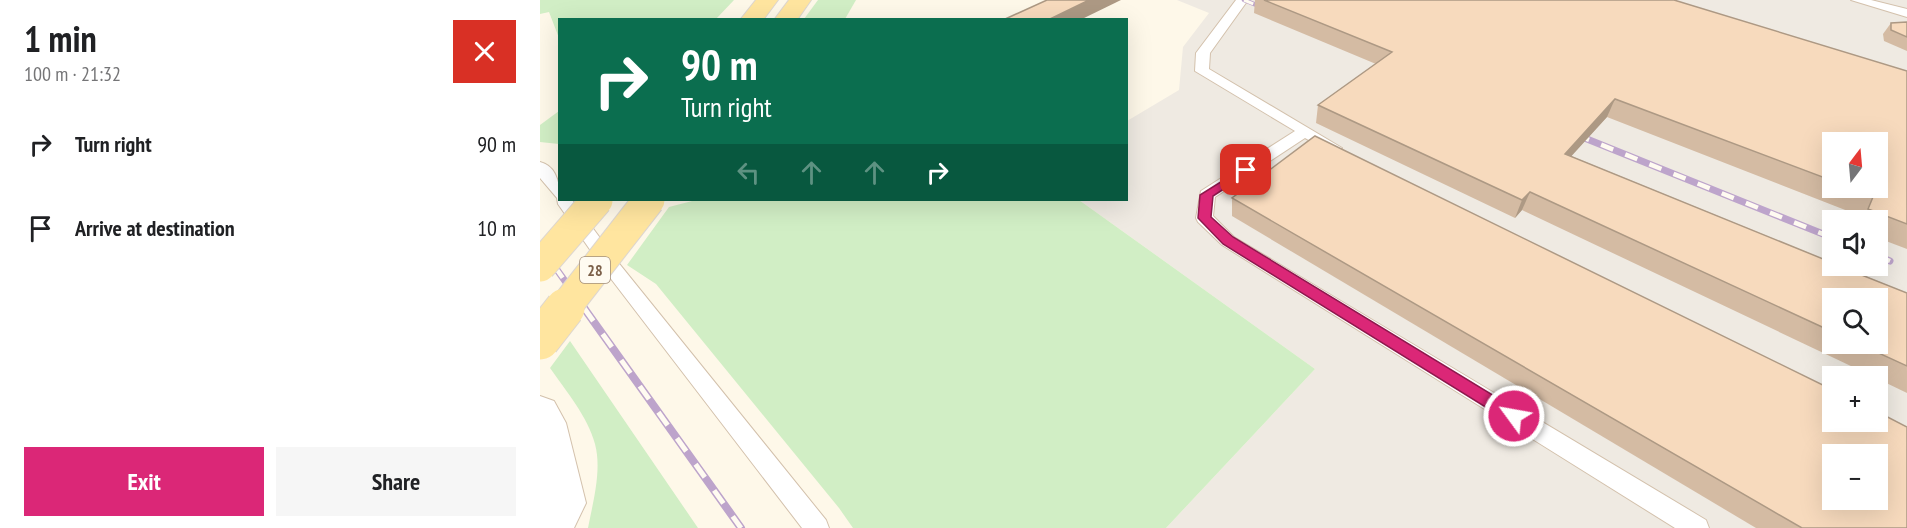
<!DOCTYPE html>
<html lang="en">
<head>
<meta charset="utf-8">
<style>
	body { margin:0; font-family:"PT Sans Narrow",sans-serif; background:#f6f6f6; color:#202124; height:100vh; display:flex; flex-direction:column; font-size:22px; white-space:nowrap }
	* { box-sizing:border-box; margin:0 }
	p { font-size:20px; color:#757577 }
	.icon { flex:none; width:33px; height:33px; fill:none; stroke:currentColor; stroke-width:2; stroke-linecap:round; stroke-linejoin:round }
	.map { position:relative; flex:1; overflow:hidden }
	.side { display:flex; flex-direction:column; background:#fff; width:540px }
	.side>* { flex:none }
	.top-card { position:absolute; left:18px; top:18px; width:570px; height:183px; border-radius:0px; box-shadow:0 6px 24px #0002; background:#0b6e4f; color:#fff; overflow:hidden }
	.needle { width:39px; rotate:16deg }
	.tools { position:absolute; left:1282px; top:132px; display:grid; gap:12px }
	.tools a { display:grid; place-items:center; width:66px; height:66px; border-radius:0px; background:#fff; box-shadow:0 6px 24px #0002; font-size:30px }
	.pin { position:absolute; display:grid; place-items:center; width:51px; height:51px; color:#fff; margin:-26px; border-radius:12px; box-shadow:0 3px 9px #0006 }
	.me { position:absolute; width:66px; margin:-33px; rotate:302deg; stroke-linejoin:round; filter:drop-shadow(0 0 4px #0008) }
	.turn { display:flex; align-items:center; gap:21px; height:126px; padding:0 24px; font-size:27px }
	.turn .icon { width:78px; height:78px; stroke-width:2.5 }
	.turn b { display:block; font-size:42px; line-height:51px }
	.lanes { display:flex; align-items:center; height:57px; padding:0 24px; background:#0003; justify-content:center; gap:30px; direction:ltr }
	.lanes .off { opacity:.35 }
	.round { display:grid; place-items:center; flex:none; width:63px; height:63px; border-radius:0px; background:#f6f6f6 }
	.head { display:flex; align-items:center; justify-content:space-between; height:102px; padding:0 24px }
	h1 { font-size:36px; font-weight:700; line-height:45px }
	.action { display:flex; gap:12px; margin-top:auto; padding:12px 24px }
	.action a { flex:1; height:69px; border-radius:0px; background:#db2777; color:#fff; font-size:24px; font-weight:700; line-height:69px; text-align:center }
	.action a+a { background:#f6f6f6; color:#202124 }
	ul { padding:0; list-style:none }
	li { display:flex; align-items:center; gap:18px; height:84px; padding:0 24px }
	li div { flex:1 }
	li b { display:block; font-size:22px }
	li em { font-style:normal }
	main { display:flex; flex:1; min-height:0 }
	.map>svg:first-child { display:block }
</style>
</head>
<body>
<main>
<section class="side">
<div class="head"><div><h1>1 min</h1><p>100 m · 21:32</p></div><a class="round" style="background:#d93025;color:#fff"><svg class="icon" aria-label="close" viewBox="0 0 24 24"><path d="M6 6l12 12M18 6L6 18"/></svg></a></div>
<ul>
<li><svg class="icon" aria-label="right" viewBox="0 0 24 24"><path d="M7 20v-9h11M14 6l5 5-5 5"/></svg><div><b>Turn right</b></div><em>90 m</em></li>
<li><svg class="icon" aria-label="arrive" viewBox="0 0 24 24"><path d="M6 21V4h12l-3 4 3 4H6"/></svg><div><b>Arrive at destination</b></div><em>10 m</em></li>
</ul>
<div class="action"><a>Exit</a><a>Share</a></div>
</section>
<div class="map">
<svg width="1367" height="528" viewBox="0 0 1367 528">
	<rect width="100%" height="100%" fill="#fef8e9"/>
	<path fill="#efeae2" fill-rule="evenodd" d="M637 0H1367V528H626L775 369 539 200H586L587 121 639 90 643 47 669 13ZM1293 142H1338V188H1293ZM1293 220H1338V266H1293ZM1293 298H1338V344H1293ZM1293 376H1338V422H1293ZM1293 454H1338V500H1293Z"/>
	<g fill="#d1eec5">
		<path d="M0 0H194L176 19 20 20 19 38 9 12 0 14Z"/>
		<path d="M278 0H316L305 19H264Z"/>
		<path d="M19 111V144L0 142V125Z"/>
		<path d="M156 200H539L775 369 626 528H313L299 508 116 284 87 265 129 207Z"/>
		<path d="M30 341 158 528H48C53 502 62 470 55 444 48 417 26 391 10 368Z"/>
	</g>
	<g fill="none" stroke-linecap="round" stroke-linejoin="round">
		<g stroke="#d3c1ac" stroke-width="2">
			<g id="service">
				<path d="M696 0H708L670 53 669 69 802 148 799 151H789L765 138 675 197 673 216 694 237 1166 520 1169 528H1135L682 245 658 222 656 218 661 191 755 131 655 71 656 53Z"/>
				<path d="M1311 0H1331L1367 9V17Z"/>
				<path d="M0 162C17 166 20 185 20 200H32L77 261 286 520 289 528H262L65 271 18 204 17 198 0 178Z"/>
			</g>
		</g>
		<g stroke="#d3c1ac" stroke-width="2">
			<path id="minor" d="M0 396 14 401 26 423 46 503 34 528H0Z"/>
		</g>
		<g stroke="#ddd6d0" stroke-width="2">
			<g id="primary">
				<path d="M216 0H238L223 20H200Z"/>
				<path d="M249 0H271L257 20H234Z"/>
			</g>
		</g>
		<use href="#service" fill="#fff" fill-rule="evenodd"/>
		<use href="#minor" fill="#fff" fill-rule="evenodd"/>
		<use href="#primary" fill="#ffe59f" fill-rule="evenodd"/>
		<g stroke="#bda4cb" stroke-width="4.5">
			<g id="rail-far2">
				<path d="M704 0 731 11"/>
				<path d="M1031 133 1040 137"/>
			</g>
		</g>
		<g stroke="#bda4cb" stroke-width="7">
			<g id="rail-far1">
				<path d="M1037 135 1293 238"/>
				<path d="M0 246 45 309"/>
				<path d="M1338 256 1350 261"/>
			</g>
		</g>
		<g stroke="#bda4cb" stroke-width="8">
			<path id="rail" d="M44 308 201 528"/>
		</g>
		<use href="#rail-far2" stroke="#fffbf1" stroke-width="3" stroke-dasharray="10" stroke-linecap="butt"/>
		<use href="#rail-far1" stroke="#fffbf1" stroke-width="4.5" stroke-dasharray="13" stroke-linecap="butt"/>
		<use href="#rail" stroke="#fffbf1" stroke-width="5" stroke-dasharray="16" stroke-linecap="butt"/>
		<g stroke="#ddd6d0" stroke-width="33" stroke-linecap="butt">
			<g id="primary-bridge-far1">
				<path d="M0 266 57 200"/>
				<path d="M24 309 109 200"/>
			</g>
		</g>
		<g stroke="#ddd6d0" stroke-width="41" stroke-linecap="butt">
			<path id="primary-bridge" d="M0 340 25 308"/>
		</g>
		<use href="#primary-bridge-far1" stroke="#ffe59f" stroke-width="31"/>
		<use href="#primary-bridge" stroke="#ffe59f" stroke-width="39"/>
	</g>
	<g fill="#d4bba3" fill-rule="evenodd">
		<path d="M715 0H1134L1367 71V249L1338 238V220H1316L1318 215 1067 117 1031 156 1367 293V393L1338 379V376H1332L982 210 975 218 776 123 778 105 836 64 714 13ZM1293 142 1338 188H1293ZM1293 298 1338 344H1293Z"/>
		<path d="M1367 22V51L1344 41 1343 34 1351 23Z"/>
		<path d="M692 198 1367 528H1216L692 216Z"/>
	</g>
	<g fill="#ad9984">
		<path d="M549 0H581L540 20H508Z"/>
		<path d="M1075 99 1067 117 1017 172 1025 154Z"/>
		<path d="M990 192 982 210 975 218 982 200Z"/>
	</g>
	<g fill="#f7dabd" stroke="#ad9984" stroke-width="1.5" fill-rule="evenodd">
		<path d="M507 0H549L508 20H463Z"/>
		<path d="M724 0H1134L1367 71V224L1328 209 1333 197 1309 188H1338V142H1293V181L1075 99 1025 154 1293 263V266H1299L1367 293V366L1319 344H1338V298H1293V332L990 192 982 200 778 105 852 52Z"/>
		<path d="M1367 22V37L1351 30V23Z"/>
		<path d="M775 136 1293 390V422H1338V412L1367 427V528H1262L692 198ZM1293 454H1338V500H1293Z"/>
	</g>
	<path fill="#db2777" stroke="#8e194d" stroke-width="1.5" d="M706 166 710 167V172L673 196 671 217 693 237 979 411 982 416 979 421H968L683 244 658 218 660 195Z"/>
	<g text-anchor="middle" stroke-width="6" stroke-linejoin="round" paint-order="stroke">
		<rect fill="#fffbf1" stroke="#a38e7b" stroke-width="1.5" x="40" y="257" width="30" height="26" rx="4.5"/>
		<g font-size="16" font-weight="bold" fill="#7c6049">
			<text x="55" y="276">28</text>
		</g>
	</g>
</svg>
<div class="tools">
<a><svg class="needle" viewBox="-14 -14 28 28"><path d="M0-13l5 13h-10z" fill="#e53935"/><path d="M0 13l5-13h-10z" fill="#757577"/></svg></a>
<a><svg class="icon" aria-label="sound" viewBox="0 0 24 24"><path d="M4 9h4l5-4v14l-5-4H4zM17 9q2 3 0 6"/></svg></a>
<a><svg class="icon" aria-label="search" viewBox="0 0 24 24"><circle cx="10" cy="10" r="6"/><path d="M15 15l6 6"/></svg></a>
<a>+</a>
<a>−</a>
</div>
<div class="pin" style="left:706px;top:170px;background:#d93025"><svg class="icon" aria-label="arrive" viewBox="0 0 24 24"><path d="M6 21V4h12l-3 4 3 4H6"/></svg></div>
<svg class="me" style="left:974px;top:416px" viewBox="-20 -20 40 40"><circle r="17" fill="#db2777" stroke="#fff" stroke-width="3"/><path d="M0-11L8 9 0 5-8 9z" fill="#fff"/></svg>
<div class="top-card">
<div class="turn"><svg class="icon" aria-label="right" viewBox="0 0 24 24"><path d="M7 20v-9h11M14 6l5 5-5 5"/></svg><div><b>90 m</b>Turn right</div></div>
<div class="lanes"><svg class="icon off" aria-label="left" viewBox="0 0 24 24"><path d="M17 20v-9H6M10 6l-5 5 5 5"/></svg><svg class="icon off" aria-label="ahead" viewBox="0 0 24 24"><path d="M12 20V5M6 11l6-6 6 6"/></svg><svg class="icon off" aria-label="ahead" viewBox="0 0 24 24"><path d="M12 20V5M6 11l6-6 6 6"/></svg><svg class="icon" aria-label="right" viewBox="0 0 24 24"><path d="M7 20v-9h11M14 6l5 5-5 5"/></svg></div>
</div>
</div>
</main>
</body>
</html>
